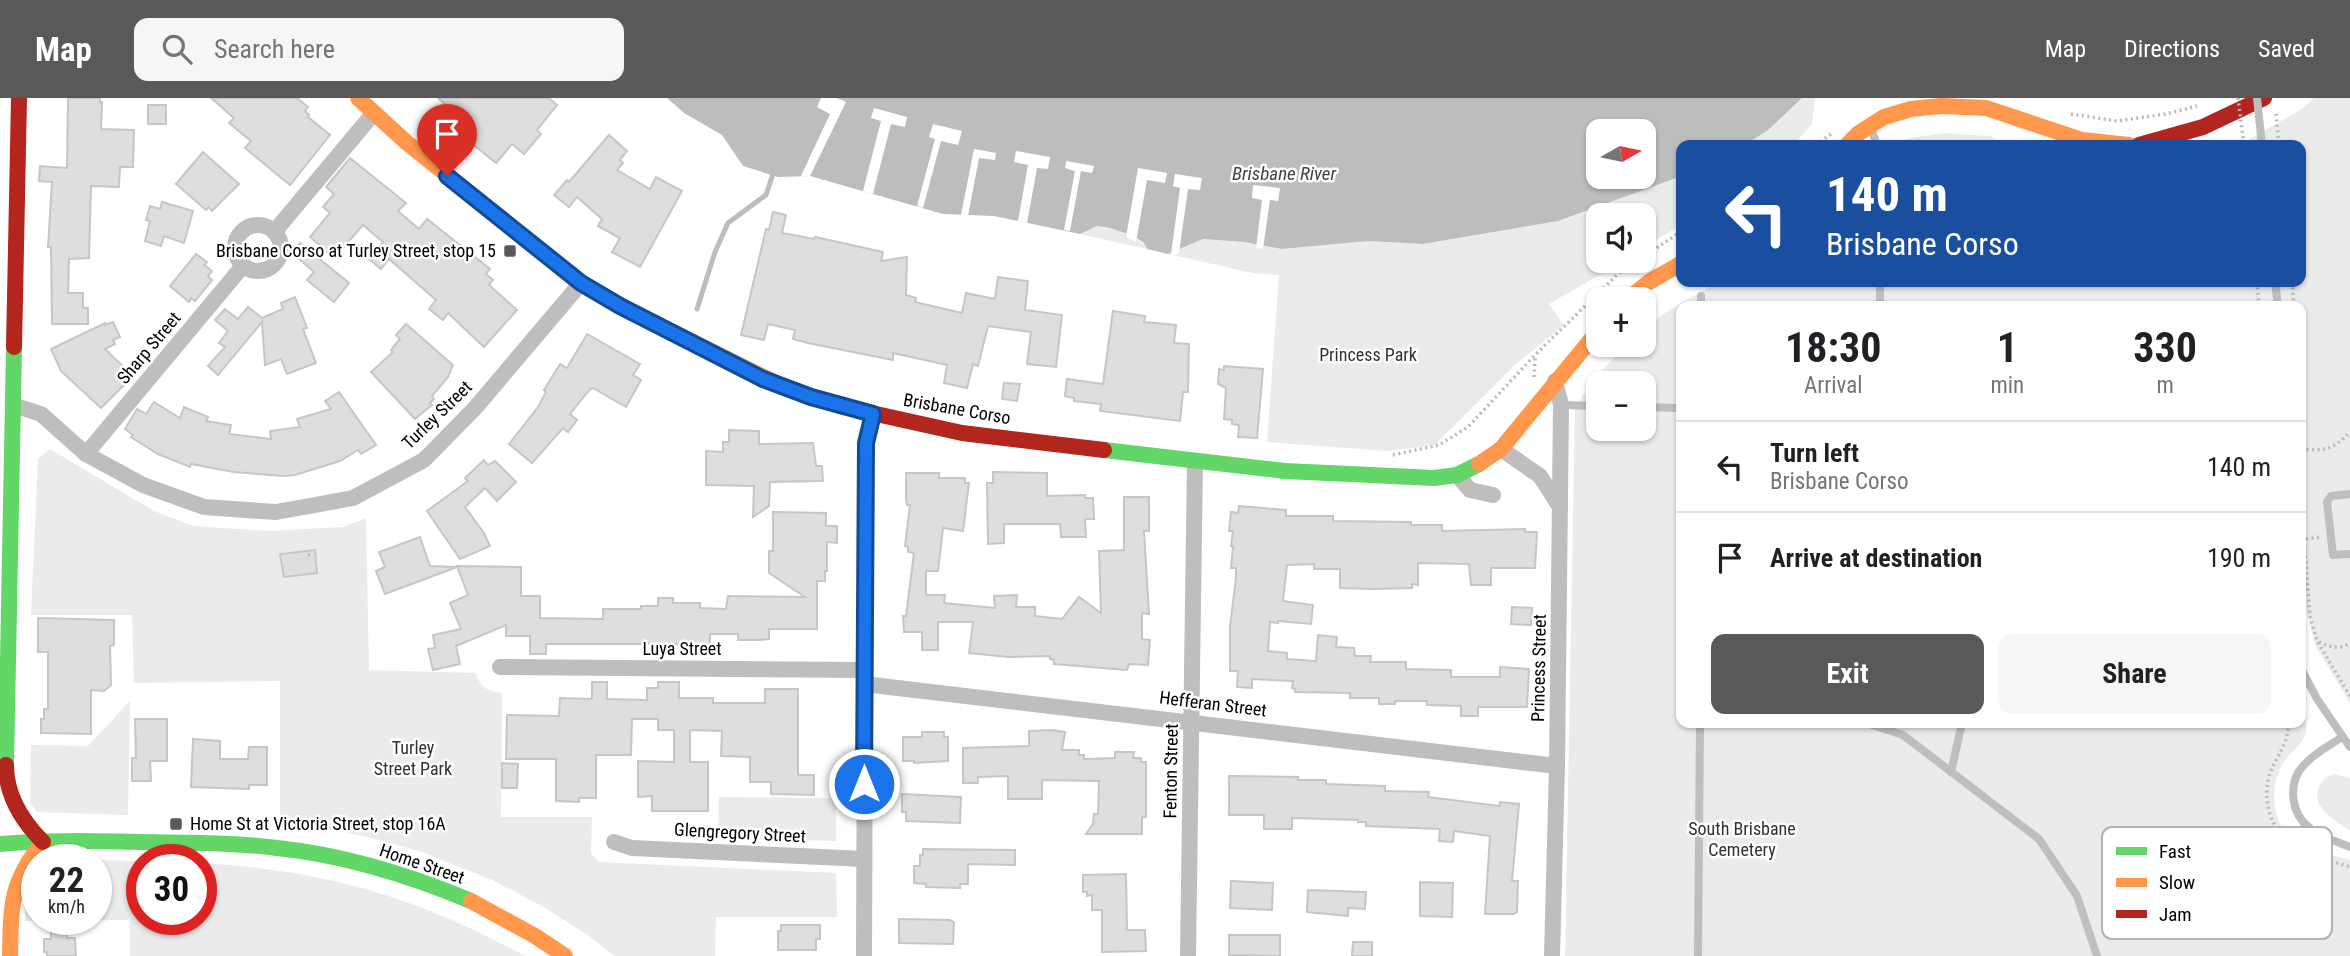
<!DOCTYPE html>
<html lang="en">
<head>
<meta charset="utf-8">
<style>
	body { margin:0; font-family:"Roboto Condensed",sans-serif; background:#f6f6f6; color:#202124; height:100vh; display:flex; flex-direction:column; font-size:26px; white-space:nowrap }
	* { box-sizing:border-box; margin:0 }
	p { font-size:23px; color:#757577 }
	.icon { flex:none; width:38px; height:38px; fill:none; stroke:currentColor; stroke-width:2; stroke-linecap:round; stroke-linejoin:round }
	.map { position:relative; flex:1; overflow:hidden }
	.drawer { position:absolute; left:1676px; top:203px; width:630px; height:427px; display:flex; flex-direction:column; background:#fff; border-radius:14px; box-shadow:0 2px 5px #0004 }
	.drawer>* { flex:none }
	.hud { position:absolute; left:1676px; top:42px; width:630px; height:147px; border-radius:14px; box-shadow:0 2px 5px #0004; background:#1a4fa0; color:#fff; overflow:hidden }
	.needle { width:46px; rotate:81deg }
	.tools { position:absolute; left:1586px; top:21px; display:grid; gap:14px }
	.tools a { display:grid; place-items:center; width:70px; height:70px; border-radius:14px; background:#fff; box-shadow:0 2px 5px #0004; font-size:35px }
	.speed { position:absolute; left:21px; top:746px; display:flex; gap:14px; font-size:35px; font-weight:700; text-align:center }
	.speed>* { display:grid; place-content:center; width:91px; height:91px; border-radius:50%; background:#fff; box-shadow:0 2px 5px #0004; line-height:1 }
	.speed small { font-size:18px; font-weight:400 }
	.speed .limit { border:10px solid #d22; background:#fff; color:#111 }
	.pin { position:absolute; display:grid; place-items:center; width:60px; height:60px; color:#fff; margin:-72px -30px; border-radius:50% 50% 50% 0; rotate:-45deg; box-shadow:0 0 7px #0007 }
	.pin .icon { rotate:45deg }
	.me { position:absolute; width:77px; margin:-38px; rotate:0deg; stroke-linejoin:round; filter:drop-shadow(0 0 5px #0008) }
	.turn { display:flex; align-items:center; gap:24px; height:147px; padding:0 35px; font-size:32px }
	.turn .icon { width:91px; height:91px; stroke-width:2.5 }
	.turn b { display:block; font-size:49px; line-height:60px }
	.eta { display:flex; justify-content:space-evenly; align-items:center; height:119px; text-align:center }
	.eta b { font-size:42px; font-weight:700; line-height:49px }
	.action { display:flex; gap:14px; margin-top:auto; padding:14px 35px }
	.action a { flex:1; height:80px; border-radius:14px; background:#595959; color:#fff; font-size:28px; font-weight:700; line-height:80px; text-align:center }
	.action a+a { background:#f6f6f6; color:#202124 }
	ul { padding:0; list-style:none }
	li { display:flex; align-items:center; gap:21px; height:91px; padding:0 35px; border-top:2px solid #e0e0e0 }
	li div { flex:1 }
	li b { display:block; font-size:26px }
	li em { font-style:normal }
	header { display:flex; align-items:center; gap:42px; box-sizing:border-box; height:98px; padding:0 35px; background:#595959; color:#fff }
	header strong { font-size:33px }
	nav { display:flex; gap:38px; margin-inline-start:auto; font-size:24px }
	.search { width:490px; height:63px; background:#f6f6f6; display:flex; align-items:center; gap:18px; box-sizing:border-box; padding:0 24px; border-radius:14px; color:#757577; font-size:26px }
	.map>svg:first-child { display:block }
</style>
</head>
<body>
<header>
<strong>Map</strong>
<div class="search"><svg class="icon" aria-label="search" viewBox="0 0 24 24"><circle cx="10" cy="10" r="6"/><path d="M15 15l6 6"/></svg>Search here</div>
<nav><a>Map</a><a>Directions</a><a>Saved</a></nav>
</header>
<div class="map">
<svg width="2350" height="858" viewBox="0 0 2350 858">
	<rect width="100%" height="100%" fill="#fff"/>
	<g fill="#ebebeb" fill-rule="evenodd">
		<path d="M1802 0H1815L1812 26 1793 47H1744L1767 33Z"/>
		<path d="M2314 0H2350V605L2316 549 2304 503V483L2301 478V208H1682V625H2301V605C2304 615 2309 626 2305 637 2301 648 2288 656 2282 667 2268 692 2272 730 2298 745 2314 755 2333 756 2350 762V858H1565L1575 308 1606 268 1628 247H1643V233C1666 211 1693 198 1721 184H2301V47H2239L2302 11ZM1598 285H1643V331H1598Z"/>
		<path d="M1945 35 1990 38 2003 47H1892L1910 40Z"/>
		<path d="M1682 78V126L1643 150V117H1598V163H1624L1549 206 1564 227 1516 266 1435 347 1388 353 1267 344 1279 177 1252 175 1168 156 1203 141 1244 144 1282 151 1369 143 1423 146 1558 123Z"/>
		<path d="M1097 128C1114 131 1137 135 1147 151L1080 136Z"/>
		<path d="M50 351 154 413 193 428 269 433 343 429 366 420 369 572 475 575C481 589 486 593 502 595L501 719H592L591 755 599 764 836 775 837 819H716L715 858H614L588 837 540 807 492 782 419 753 364 738 280 724V583L134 585 132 517H31L38 361Z"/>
		<path d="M130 603 128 717 37 714 30 705 31 647 88 648Z"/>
		<path d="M2334 676 2350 680V733C2337 723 2312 711 2318 691 2321 683 2326 678 2334 676Z"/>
		<path d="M719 699 836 700V743L718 740Z"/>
		<path d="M96 762 142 763V821H201V765C323 772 418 799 525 858H130V822L25 823V795L37 774V821H96Z"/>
	</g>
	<path fill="#bdbdbd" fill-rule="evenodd" d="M667 0H1802L1767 33 1744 47H1682V78L1558 123 1423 146 1369 143 1282 151 1244 144 1203 141 1168 156 1147 151 1143 144 1131 137 1110 130 1097 128 1080 136 994 118 943 116 810 78 778 79 743 68 722 37 684 15ZM1598 33H1643V79H1598Z"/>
	<g fill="#fff">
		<path d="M821 0H837L846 4 810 78H801L830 16 817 9Z"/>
		<path d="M874 10 907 19 905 29 891 26 873 96 863 93 881 23 871 20Z"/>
		<path d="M933 26 962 33 958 47 941 43 923 110 917 108 935 41 929 39Z"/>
		<path d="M974 51 996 55 995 62 979 60 968 118 961 117Z"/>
		<path d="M1016 53 1050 59 1048 71 1037 70 1027 125 1018 123 1028 67 1014 64Z"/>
		<path d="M1066 63 1094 68 1092 75 1081 73 1070 133 1064 132 1075 73 1065 70Z"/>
		<path d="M1138 70 1167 75 1165 85 1147 82 1136 144 1126 139Z"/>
		<path d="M1175 76 1202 80 1200 92 1188 91 1179 155 1175 157 1171 156 1180 90 1173 88Z"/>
		<path d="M1253 87 1280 90 1278 103 1270 102 1263 151 1256 150 1262 102 1252 100Z"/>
	</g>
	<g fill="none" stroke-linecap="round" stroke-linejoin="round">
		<path stroke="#bdbdbd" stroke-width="5" d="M697 211 715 154 728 125 766 97 773 76"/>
	</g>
	<g fill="#dedede" stroke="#c6c6c6" stroke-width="2">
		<path d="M68 0H100V4H102L101 31 134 32 133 69H120L119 89 91 88 89 160 69 161 68 195H83V210H88V226H52L51 149H48L52 84 39 83 40 68 67 70Z"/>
		<path d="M211 0H297L308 9 305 13 309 17 308 19 330 37 290 87 245 50 251 43 229 25 234 20Z"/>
		<path d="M438 0H549L557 7 537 32 541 36 524 56 512 46 496 65 444 23 453 13Z"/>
		<rect x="148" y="7" width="18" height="19"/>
		<path d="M609 37 627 53 620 62 623 65 617 72 650 91 656 79 682 93 640 169 612 154 620 140 598 128 602 121 577 99 569 109 554 97 567 82 569 84Z"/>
		<path d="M203 54 239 86 212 113 209 109 206 112 176 86Z"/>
		<path d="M350 60 406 105 398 113 419 131 427 121 490 171 486 176 493 182 489 187 517 212 484 249 448 215 443 222 429 211 436 202 389 161 381 171 369 161 383 144 363 127 334 160 310 139 330 115 323 109 334 96 326 89Z"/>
		<path d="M162 104 193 113 184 145 164 138 161 148 145 143 150 123 146 122 150 108 160 111Z"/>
		<path d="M773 114 786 117 782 135 814 141 815 139 883 154 881 163 907 159 906 197 916 200 915 204 962 215 966 195 995 201 998 179 1028 183 1025 212 1062 217 1056 269 1027 266 1031 234 988 228 978 268 973 266 967 290 944 285 947 267 893 255V262L808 245 793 241 795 232 768 226 764 242 741 237 766 131 769 132Z"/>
		<path d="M300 145 349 185 334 204 307 182 314 174 292 155Z"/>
		<path d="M196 156 207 164 204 167 212 173 208 178 212 182 195 203 191 200 189 204 170 188Z"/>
		<path d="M295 199 307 230 303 231 316 265 287 276 281 261 265 267 262 224 218 277 208 268 225 249 219 245 228 233 215 222 225 211 238 221 248 209 262 220 283 211 281 205Z"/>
		<path d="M1113 213 1145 218 1144 224 1176 227 1174 245 1189 246 1188 294H1183L1180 323 1100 313 1101 306 1074 303V300L1065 298 1067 281 1103 286Z"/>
		<path d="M113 224 120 239 113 242 115 246 105 251 133 278 101 310 61 273 51 251 105 225V227Z"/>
		<path d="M406 226 453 267 448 279 432 298 434 301 430 305 432 307 415 321 371 274 393 254 391 252 400 241 396 237Z"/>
		<path d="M587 236 640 266 633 277 641 282 626 309 593 290 590 291 570 316 577 322 568 334 563 330 532 365 509 346 538 309 546 294 544 292 560 266 567 270Z"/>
		<path d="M1224 268 1263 271 1257 340 1238 339 1239 327 1232 326V322L1224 321 1226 290 1218 286 1219 271 1224 272Z"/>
		<path d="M1004 285 1020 286 1017 303 1002 301Z"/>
		<path d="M339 294 376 347 361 356 358 352 340 363 295 377 283 378 234 374 191 366 190 369 158 356 131 339 133 337 125 331 137 311 146 316 154 304 180 320 184 309 208 319 206 323 231 327 229 336 271 341 270 333 300 329 297 321 331 311 325 303Z"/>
		<path d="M729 332 759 333V346L813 345 816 368H822L823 383 770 384 769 408 753 419 754 388 706 387V353L723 354V344H729Z"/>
		<path d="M484 362 488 367 495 363 516 384 497 403 485 390 465 409 484 435 490 448 460 461 427 413 468 383 465 380Z"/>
		<path d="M993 374 1047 375V398L1085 397V400H1093L1094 421H1085L1086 439H1061L1060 426H1004V445L988 446 987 385H993Z"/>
		<path d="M906 375H939V380H965V385H969L963 433 943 430 938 473H926V497H945L944 505 995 510 994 498 1017 497 1016 509H1035V518L1062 521 1079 499 1101 515 1099 453 1124 452V399H1149V433H1144L1149 516 1142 515V541L1150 542 1148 567 1129 566 1127 572 1054 566V562L1050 561V558L1009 559 969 555 973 524H938V552H922V534H904L903 518H906L914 455 908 454V449L905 448 910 407H907L906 401Z"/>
		<path d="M1239 408 1286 412V418H1333V423L1411 424V427H1442V433L1525 431V434H1537L1535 470H1491V487H1471L1469 466 1418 465V487L1412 486V490L1374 491 1340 490V471H1314V466L1287 467 1283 503 1313 507 1311 526 1278 523V525L1270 524 1268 553 1287 555V561L1316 563 1318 537 1337 539 1336 549 1354 550 1355 558H1371L1370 564H1406V571L1451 572V579H1500V569L1529 571 1527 609H1478V618H1461V608L1427 607V603H1395V606H1379V600H1350V595L1295 594V591L1292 590 1293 583 1252 581V590L1237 589 1238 573H1230V529L1236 480V470H1231L1233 448H1231L1233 433H1229L1231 414 1238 415Z"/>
		<path d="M773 414 826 415V428H837V445L827 444V473H825V483H817V531H769V541L759 542H738V536H710V546H546V556H530V538H506V527L456 548 460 566 433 572 428 551 435 550 433 537 461 531 450 505 468 497 457 468 521 469V498H540V520L603 521V511H641V508H658V500H673V505H700V510L726 511 728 498 805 499 769 475V453H773Z"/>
		<path d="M420 439 430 468 457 469 385 496 376 473 385 469 379 454Z"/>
		<path d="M315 452 317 475 284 479 280 456Z"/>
		<path d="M1512 509 1532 510 1531 527 1511 526Z"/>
		<path d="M38 520 114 522V547L110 548 111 587 104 593 91 592V636L41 635V621H44V611H48V554H38Z"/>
		<path d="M592 584H607V601L647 602V590H658V584H679V600H713V605H765V591H798V677H814V697L771 696V684H750V659L721 658 722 633 690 632V664H708V713H652V698L638 699V663L674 664V632H658V621H632L631 657H596V700H579V704L556 703V661H506L507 617 559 618 560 600 592 601Z"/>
		<path d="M135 621H167V663H150L151 683H132V660H136Z"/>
		<path d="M1053 632 1065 634 1062 652H1079V657H1084V661L1115 660V654H1134L1133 660H1141V664H1146V719H1142V736H1086L1093 726 1094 716H1098L1099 683 1042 682V701H1008V678L978 679V685H963V650L1029 648V633Z"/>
		<path d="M922 634H944V639H948V663L914 665V663H903V639H922Z"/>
		<path d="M193 641 220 643V661H248L249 649H267V687H249V691L191 689Z"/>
		<path d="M502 665 518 666 517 690H502Z"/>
		<path d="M1229 678 1298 679V682H1326V686L1385 688V693L1429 694 1428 699 1499 708 1500 704 1519 706 1512 783H1518L1517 814 1514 816H1485L1490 738 1454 733 1453 744 1439 743 1440 731 1366 728V724H1358V722L1292 720V731H1264V717H1229Z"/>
		<path d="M902 696 961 699 960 725 906 723V714H902Z"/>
		<path d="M923 751 1015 752V767L968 766V786H960V790L926 789V786L914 785V768H920V757H923Z"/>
		<path d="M1126 776 1127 832H1145L1146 853 1102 854V812H1092V797L1087 798V794H1083V777Z"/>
		<path d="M1231 783 1273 785 1272 812 1230 810Z"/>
		<path d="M1420 784 1453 785 1452 819 1420 818Z"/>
		<path d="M1308 792 1366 794 1365 811 1348 810V818L1307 814Z"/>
		<path d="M899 821 950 822 954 824 953 846 899 845Z"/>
		<path d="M781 827H820V841H816V852H778V833H781Z"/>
		<path d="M51 833H67V840H75L76 858H47V854H44V841H51Z"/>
		<path d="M1229 837H1280V858L1229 857Z"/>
		<path d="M1353 844H1372V858H1352Z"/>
	</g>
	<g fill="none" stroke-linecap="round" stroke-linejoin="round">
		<g stroke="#b9b9b9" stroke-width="3.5" stroke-dasharray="2 3.5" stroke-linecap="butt">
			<path d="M2071 16 2117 23 2166 16 2197 8"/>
			<path d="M2276 16 2279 47"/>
			<path d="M1816 47 1831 36"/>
			<path d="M1643 159 1682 133"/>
			<path d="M2257 184 2259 208"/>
			<path d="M2292 184 2294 208"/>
			<path d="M1534 279 1535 259"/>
			<path d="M2301 351C2325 353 2333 352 2350 334"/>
			<path d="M1393 357 1439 347 1468 329 1535 257 1621 173 1637 163"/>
			<path d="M2301 403 2310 518 2317 543 2350 598"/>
			<path d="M2306 441 2321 439"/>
			<path d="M308 457 313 456"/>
			<path d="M2319 544C2330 549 2340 552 2350 545"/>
			<path d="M2301 617 2304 615"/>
			<path d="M2288 625C2289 645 2277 657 2270 675 2266 688 2266 700 2269 713 2280 752 2316 758 2350 769"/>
		</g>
		<g stroke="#bebebe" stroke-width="8">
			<path d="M1871 30 1877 47"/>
			<path d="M2275 184 2278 208"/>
			<path d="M1701 198V208"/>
			<path d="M1880 208V184"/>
			<path d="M1561 307 1598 308"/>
			<path d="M1643 309 1682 310"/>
			<path d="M2350 396 2331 398 2327 404 2333 457 2350 456"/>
			<path d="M2301 570 2317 601 2350 649"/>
			<path d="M1866 625 1903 637 2039 741 2077 798 2097 858"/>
			<path d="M2342 639C2329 648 2313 656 2303 668 2287 686 2291 717 2311 731 2322 739 2337 744 2350 749"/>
			<path d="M1951 674 1962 625"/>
			<path d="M1698 858 1700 625"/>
		</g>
		<g stroke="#bebebe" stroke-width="16">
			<circle cx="258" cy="150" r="23"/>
			<path d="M275 133 373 16"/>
			<path d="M13 307 41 316 86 356 143 387 204 409 276 414 353 400 424 362 476 309 581 185"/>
			<path d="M1501 351 1540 378 1560 409"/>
			<path d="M86 356 242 169"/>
			<path d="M1457 377 1470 392 1493 397"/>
			<path d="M500 569 864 572"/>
			<path d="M864 586 1557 668"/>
			<path d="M614 744 632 750 864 761"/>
			<path d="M864 858 866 345 873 316"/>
			<path d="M1188 858 1195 363"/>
			<path d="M1552 858 1557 668 1561 307 1555 283"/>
		</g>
		<g stroke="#63d668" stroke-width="16">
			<path d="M1104 352 1285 373 1434 380 1457 377 1479 366"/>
			<path d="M6 667 14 249"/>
			<path d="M0 746C46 742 92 743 138 744 184 745 231 744 277 750 344 757 409 777 471 803"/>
		</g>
		<g stroke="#ff974d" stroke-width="16">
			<path d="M358 0 406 44 581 185 620 208 786 290"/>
			<path d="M1847 47 1859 35 1884 19 1911 11 1941 8 1986 10 2082 42 2129 47"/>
			<path d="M1628 201 1649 184 1682 165"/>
			<path d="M1479 366 1501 351 1598 233"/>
			<path d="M471 803 535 838 565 858"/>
			<path d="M10 858C11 808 10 784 43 744"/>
		</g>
		<g stroke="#b3261e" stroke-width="16">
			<path d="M2139 47 2203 29 2264 0"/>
			<path d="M14 249 19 0"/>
			<path d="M786 290 840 308 962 335 1104 352"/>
			<path d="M6 667C6 697 22 723 43 744"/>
		</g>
		<path stroke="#b9b9b9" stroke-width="3.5" stroke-dasharray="2 3.5" stroke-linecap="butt" d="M2238 0 2244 47"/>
		<path stroke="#bebebe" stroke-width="8" d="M2257 0 2262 47"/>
	</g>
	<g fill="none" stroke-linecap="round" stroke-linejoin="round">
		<g stroke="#114b97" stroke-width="18">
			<path id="route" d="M447 78 581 185 620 208 763 281 811 299 873 316 866 345 864 686"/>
		</g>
		<use href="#route" stroke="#1a73e8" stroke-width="12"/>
	</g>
	<g fill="#595959" stroke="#fff" stroke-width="2.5">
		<rect x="503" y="146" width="14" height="14" rx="3.5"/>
		<rect x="169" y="719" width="14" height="14" rx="3.5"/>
	</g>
	<g text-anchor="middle" stroke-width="5" stroke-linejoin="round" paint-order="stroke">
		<g font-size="18" fill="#000" stroke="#fff" text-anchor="end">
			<text x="496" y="159">Brisbane Corso at Turley Street, stop 15</text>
			<text x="190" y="732" text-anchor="start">Home St at Victoria Street, stop 16A</text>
		</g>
		<g font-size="18" fill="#000" stroke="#fff">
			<text transform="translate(149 250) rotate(-50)" y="6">Sharp Street</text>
			<text transform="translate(957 311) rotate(10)" y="6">Brisbane Corso</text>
			<text transform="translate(437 317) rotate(-44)" y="6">Turley Street</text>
			<text x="682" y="557">Luya Street</text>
			<text transform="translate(1539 570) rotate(-89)" y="6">Princess Street</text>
			<text transform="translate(1213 606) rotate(7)" y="6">Hefferan Street</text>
			<text transform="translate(1171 673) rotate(-89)" y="6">Fenton Street</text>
			<text transform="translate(740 735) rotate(3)" y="6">Glengregory Street</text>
			<text transform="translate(422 766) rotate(19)" y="6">Home Street</text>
		</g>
		<g font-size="18" fill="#313131" stroke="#fff">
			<text x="1368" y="263">Princess Park</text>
			<text x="413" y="656">Turley<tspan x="413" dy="21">Street Park</tspan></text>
			<text x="1742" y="737">South Brisbane<tspan x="1742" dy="21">Cemetery</tspan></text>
		</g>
		<g font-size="19" font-style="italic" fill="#424242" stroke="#fff">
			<text x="1284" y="82">Brisbane River</text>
		</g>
	</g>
	<rect x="2102" y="729" width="230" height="112" rx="10" fill="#fff" stroke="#b2b2b2" stroke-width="2"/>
	<rect x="2116" y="749" width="31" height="8" fill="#63d668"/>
	<rect x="2116" y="780" width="31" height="9" fill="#ff974d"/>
	<rect x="2116" y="812" width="31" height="8" fill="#b3261e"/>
	<g font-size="19" fill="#000">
		<text x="2159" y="760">Fast</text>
		<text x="2159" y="791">Slow</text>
		<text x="2159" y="823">Jam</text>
	</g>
</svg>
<div class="tools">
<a><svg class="needle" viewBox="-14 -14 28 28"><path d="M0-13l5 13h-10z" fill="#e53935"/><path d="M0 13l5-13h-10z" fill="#757577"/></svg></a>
<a><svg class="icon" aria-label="sound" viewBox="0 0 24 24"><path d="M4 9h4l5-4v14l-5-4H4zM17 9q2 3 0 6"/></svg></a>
<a>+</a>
<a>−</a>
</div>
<div class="speed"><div>22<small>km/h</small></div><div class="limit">30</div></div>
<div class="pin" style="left:447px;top:78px;background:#d93025"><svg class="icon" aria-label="arrive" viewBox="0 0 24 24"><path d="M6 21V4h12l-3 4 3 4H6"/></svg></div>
<svg class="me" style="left:864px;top:686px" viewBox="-20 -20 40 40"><circle r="17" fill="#1a73e8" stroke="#fff" stroke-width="3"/><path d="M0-11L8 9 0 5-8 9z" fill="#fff"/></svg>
<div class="hud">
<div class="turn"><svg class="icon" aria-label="left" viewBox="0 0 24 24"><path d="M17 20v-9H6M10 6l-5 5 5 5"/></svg><div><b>140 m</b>Brisbane Corso</div></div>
</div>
<section class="drawer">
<div class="eta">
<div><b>18:30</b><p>Arrival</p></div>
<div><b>1</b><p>min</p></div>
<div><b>330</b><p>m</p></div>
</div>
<ul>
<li><svg class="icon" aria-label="left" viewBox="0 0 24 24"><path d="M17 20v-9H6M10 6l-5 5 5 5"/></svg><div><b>Turn left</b><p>Brisbane Corso</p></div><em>140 m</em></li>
<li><svg class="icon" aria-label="arrive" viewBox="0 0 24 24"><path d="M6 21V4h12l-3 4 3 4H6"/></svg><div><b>Arrive at destination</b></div><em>190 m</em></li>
</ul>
<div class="action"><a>Exit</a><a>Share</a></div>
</section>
</div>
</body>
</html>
